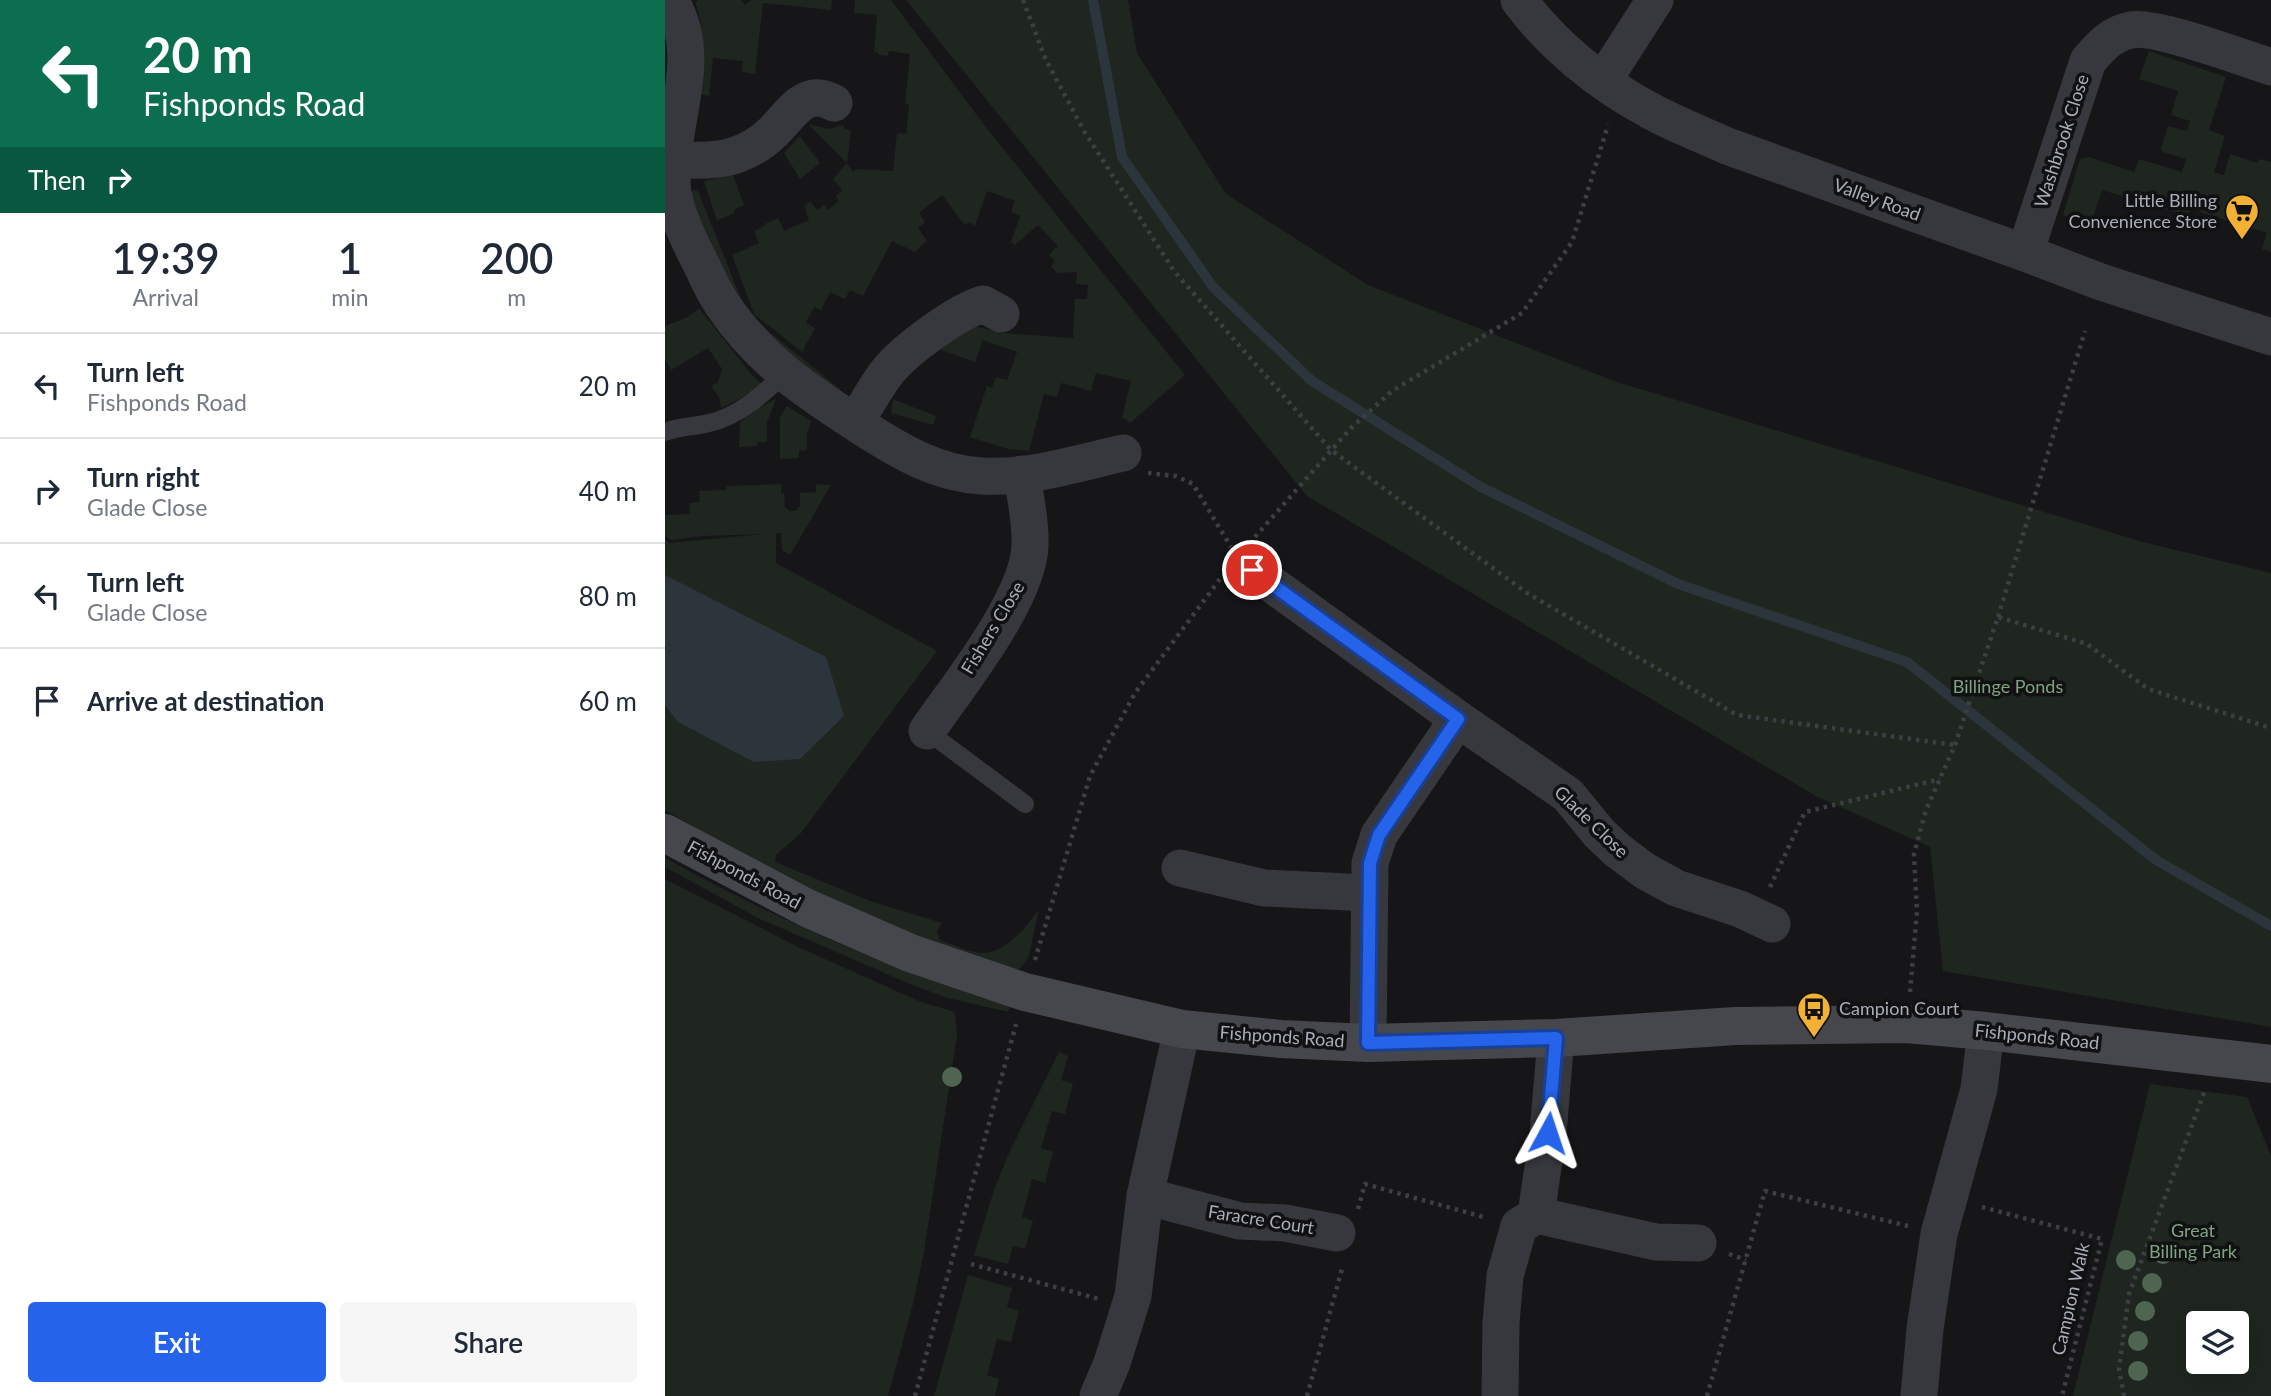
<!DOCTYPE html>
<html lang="en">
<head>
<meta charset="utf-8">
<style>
	body { margin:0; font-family:Lato,sans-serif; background:#f6f6f7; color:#1f2937; height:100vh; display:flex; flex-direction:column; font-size:26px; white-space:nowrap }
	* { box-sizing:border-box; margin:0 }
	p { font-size:23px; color:#747a83 }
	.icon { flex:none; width:38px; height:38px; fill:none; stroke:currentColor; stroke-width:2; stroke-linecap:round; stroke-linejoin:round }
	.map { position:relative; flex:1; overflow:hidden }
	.drawer { display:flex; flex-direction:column; background:#fff; width:665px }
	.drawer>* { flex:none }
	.guide { background:#0b6e4f; color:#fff; overflow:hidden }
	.controls { position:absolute; left:1521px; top:1311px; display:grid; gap:14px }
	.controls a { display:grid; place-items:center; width:63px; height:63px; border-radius:7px; background:#fff; box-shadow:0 7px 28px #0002; font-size:35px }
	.pin { position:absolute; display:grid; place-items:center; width:60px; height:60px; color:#fff; margin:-30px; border:4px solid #fff; border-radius:50%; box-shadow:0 2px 7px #0007 }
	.me { position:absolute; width:77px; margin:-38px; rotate:5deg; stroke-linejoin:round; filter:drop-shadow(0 0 5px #0008) }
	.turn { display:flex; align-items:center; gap:24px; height:147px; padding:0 28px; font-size:32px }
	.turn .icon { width:91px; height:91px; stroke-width:2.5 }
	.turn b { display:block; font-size:49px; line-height:60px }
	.then { display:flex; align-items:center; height:66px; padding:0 28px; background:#0003; gap:14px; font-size:26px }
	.eta { display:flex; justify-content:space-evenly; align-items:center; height:119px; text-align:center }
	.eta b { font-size:42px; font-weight:600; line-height:49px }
	.cta { display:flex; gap:14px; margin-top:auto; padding:14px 28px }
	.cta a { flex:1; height:80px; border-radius:7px; background:#2563eb; color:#fff; font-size:28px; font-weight:600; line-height:80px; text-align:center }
	.cta a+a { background:#f6f6f7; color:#1f2937 }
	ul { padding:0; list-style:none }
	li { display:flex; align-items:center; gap:21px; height:105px; padding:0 28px; border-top:2px solid #e0e1e3 }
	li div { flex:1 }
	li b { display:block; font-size:26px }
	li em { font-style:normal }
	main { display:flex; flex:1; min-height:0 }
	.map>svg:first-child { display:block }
</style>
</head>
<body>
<main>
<section class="drawer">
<div class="guide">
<div class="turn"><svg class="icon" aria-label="left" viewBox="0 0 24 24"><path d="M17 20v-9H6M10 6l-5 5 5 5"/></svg><div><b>20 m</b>Fishponds Road</div></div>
<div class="then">Then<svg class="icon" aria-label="right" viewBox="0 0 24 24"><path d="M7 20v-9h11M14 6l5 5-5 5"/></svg></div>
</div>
<div class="eta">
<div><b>19:39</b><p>Arrival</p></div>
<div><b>1</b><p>min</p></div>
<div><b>200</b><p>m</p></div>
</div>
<ul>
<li><svg class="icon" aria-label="left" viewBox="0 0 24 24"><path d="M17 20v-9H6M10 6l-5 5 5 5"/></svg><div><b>Turn left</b><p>Fishponds Road</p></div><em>20 m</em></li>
<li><svg class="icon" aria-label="right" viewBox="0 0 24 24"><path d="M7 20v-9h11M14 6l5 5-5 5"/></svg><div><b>Turn right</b><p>Glade Close</p></div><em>40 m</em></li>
<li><svg class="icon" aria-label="left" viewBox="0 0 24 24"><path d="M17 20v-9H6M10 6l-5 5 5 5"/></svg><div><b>Turn left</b><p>Glade Close</p></div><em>80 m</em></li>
<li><svg class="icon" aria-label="arrive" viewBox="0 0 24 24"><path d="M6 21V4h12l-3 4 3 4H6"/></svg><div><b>Arrive at destination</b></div><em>60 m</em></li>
</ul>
<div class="cta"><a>Exit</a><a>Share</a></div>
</section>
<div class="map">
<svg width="1606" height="1396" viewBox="0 0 1606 1396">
	<rect width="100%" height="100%" fill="#161618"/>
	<g fill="#1e261f" fill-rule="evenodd">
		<path d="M33 0H76L80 5 86 0H167L166 10 98 3 90 74 77 72 78 61 48 58 44 96 35 94C37 62 42 33 30 2Z"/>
		<path d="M190 0H226L320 126 520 375 465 423 457 417 466 381 431 373 426 391 396 383 392 397 379 394 364 451 343 449 305 437 322 386 327 388 331 377 342 380 352 352 318 340 310 362 274 349 306 325 336 333 408 338 410 299H422L423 285 411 284 412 272 392 273 386 266 390 261 384 255 393 246 373 225 350 245 346 242 355 216 346 212 350 201 322 191 310 226 306 223 299 224 277 195 254 213 260 222 253 228 262 241 250 252 227 241 198 296 185 290 180 299 165 292 156 310 149 307 141 323 150 328 137 352 89 314 67 255 94 243 89 231 100 226V224L113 218 119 231 144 220 139 206 145 201 152 210 159 205 163 210 174 201 171 196 177 190 168 179 182 163 143 124 164 129 178 125 180 129 186 130 182 164 188 171 191 169 228 171 232 133 241 134 244 104H240L245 54 224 51 223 56 214 55 211 51 209 53 212 15 189 13Z"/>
		<path d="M241 0H463L472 53 561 194 703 285 949 381 1478 542 1606 573V1027L1278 971 1265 847 1151 796 642 496Z"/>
		<path d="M1484 51 1561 77 1544 130 1560 136 1549 172 1559 175 1565 154 1592 163 1594 159 1606 162V252L1597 249 1602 233 1526 209 1523 216 1437 190 1426 224 1398 215 1415 159 1424 157 1469 172 1474 159 1517 172 1521 159 1498 152 1496 148 1503 126 1522 131 1525 121 1506 115 1513 91 1474 79Z"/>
		<path d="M135 136 155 163 135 179 119 153Z"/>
		<path d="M68 175 79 205 69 210V213L52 221 39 181Z"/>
		<path d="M29 190 33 191 82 314 175 389V394C94 360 54 278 23 201V194Z"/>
		<path d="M34 308 86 374 97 384 78 397 56 408 54 397 46 386 53 382 57 369 43 348 6 370 0 359V326L23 317Z"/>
		<path d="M111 399 102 422V442H92V446L74 447 75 422 93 408Z"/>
		<path d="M228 399 271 416 268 425 226 413Z"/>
		<path d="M122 406 146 421 142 433V450L134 451V458L115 459V417Z"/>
		<path d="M116 484V493H119L120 507 125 511H131L135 506V493L151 492V484L166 485 125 555 117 550 116 533H111V563L272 651 136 833 111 855 110 862 205 901 277 923 272 932 275 940C288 944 305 953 318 953 341 953 362 926 374 909L364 956 356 968 349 970 219 924 82 858 0 810V540L5 543 98 534 38 536 5 540 0 536V515L25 514 24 503 35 502 34 491 61 490 62 486Z"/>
		<path d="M0 858C110 919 224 969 345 1006L343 1012 283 998 252 987 95 919 0 867Z"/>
		<path d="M0 879 133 947 256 1002 290 1012 292 1035 259 1252 248 1304 223 1396H0Z"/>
		<path d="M394 1052 403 1056 396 1080 408 1084 400 1114 387 1111 376 1148 388 1152 380 1183 367 1179 357 1217 368 1221 360 1249 348 1246 343 1264 309 1255 329 1190 344 1153Z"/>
		<path d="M1485 1084 1582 1097 1606 1156V1396H1408ZM1533 1323H1572V1362H1533Z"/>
		<path d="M303 1275 347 1288 342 1307 354 1311 346 1342 332 1339 322 1375 334 1379 330 1396H269Z"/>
	</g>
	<path fill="#2c353c" d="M0 575 161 657 179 716 135 759 89 762 13 722 0 705Z"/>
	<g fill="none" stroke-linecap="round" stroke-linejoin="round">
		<path stroke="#2c353c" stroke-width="10" d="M428 0 457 157 548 287 647 381 816 487 1013 584 1242 662 1491 860 1606 926"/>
		<g stroke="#3d3f44" stroke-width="4.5" stroke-dasharray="3.5 5" stroke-linecap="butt">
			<path d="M358 0 381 60 419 131 509 271 666 450 862 593 1072 715 1290 745"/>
			<path d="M483 473 511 476 528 484 566 547"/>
			<path d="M590 537 685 429 727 391 857 313 907 242 943 125"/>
			<path d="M1333 617 1420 331"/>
			<path d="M1105 887 1140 812 1275 779"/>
			<path d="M370 960 425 776 470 693 555 579"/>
			<path d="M1245 992 1252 912 1249 854 1261 810 1290 745 1333 617 1422 644 1483 689 1606 728"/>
			<path d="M1317 1207 1437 1239 1397 1396"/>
			<path d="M693 1209 700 1184 822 1218"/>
			<path d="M1064 1254 1081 1260"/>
			<path d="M306 1264 434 1299"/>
			<path d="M250 1396 351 1024"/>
			<path d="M642 1396 678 1265"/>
			<path d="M1042 1396 1100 1191 1243 1226"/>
			<path d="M1459 1396 1454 1369 1464 1294 1540 1090"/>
		</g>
		<g stroke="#37383d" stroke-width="18">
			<path d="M0 432C15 426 29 427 44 423 73 417 98 394 119 374"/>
			<path d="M262 731 360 804"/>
		</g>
		<g stroke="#37383d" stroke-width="37">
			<path d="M5 0C43 60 0 128 8 193 12 216 24 241 35 262 42 276 48 291 57 304 95 361 144 393 200 429 236 452 273 474 317 476 364 479 413 463 458 453"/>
			<path d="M854 0C887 45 935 84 984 110 1009 124 1036 134 1062 146L1360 253 1436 282 1606 337"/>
			<path d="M938 81 990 0"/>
			<path d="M6 160C28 160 51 162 71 155 85 150 98 142 108 132 127 114 140 86 169 103"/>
			<path d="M1360 253 1423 61C1436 46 1446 34 1466 30 1490 25 1578 58 1606 67"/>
			<path d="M190 422C201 406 211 386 223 371 241 349 292 312 318 304L336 314"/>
			<path d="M587 570 793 719 714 835 705 863 703 1043"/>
			<path d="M793 719 903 795 934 833 952 850 980 871 1011 888 1075 909 1107 924"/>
			<path d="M262 731C293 686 365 597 365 544 366 521 360 497 357 474"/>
			<path d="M515 868 599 888 704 893"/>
			<path d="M480 1196 575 1221 620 1223 672 1233"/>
			<path d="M871 1215 991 1242 1033 1243"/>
			<path d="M433 1396 447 1363 468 1296 480 1196 517 1029"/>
			<path d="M835 1396 836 1323 840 1276 854 1226 871 1215 883 1133 891 1038"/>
			<path d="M1254 1396 1260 1329 1274 1234 1314 1089 1321 1031"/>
		</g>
		<path stroke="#45474d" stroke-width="38" d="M0 833 142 908 245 953 360 992 517 1029 616 1039 703 1043 891 1038 1070 1026 1242 1024 1321 1031 1606 1064"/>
	</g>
	<g fill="#506452">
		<circle cx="287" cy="1077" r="10"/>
		<circle cx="1498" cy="1254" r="10"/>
		<circle cx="1461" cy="1260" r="10"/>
		<circle cx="1487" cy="1283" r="10"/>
		<circle cx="1480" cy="1311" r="10"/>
		<circle cx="1473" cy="1341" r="10"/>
		<circle cx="1473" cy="1371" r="10"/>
	</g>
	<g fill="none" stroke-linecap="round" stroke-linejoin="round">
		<g stroke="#184099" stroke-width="18">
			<path id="route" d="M587 570 793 719 714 835 705 863 703 1043 891 1038 883 1133"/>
		</g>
		<use href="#route" stroke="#2563eb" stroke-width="12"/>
	</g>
	<defs>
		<g id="supermarket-pin" transform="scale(1.75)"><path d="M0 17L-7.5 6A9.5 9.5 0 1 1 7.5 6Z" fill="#f2b134" stroke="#111113"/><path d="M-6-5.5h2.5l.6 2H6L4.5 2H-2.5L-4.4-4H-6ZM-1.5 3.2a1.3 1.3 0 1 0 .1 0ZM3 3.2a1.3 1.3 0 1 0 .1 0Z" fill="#111"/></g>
		<g id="bus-pin" transform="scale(1.75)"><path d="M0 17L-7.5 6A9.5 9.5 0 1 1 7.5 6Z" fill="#f2b134" stroke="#111113"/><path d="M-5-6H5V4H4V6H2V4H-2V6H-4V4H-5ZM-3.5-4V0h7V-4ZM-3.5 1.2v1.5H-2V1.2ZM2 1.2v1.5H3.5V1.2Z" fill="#111"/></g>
	</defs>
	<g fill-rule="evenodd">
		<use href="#supermarket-pin" x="1577" y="211"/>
		<use href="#bus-pin" x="1149" y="1009"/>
	</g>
	<g text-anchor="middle" stroke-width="7" stroke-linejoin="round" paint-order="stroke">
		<g font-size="18" fill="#a8adb8" stroke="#111113">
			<text transform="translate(1397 141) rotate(-72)" y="6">Washbrook Close</text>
			<text transform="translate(1212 200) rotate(20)" y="6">Valley Road</text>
			<text transform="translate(328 628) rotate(-59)" y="6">Fishers Close</text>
			<text transform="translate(926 822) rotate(44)" y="6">Glade Close</text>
			<text transform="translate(79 875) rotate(28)" y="6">Fishponds Road</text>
			<text transform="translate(617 1037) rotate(4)" y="6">Fishponds Road</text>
			<text transform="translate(1372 1037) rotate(6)" y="6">Fishponds Road</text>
			<text transform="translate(596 1220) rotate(9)" y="6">Faracre Court</text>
			<text transform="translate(1406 1299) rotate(-77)" y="6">Campion Walk</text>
		</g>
		<g font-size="18" fill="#a8adb8" stroke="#111113" text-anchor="end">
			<text x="1552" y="207">Little Billing<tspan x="1552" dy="21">Convenience Store</tspan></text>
			<text x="1174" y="1015" text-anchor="start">Campion Court</text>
		</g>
		<g font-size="18" fill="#7fa381" stroke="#111113">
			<text x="1343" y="693">Billinge Ponds</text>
			<text x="1528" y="1237">Great<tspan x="1528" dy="21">Billing Park</tspan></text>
		</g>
	</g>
</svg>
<div class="controls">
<a><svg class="icon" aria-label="layers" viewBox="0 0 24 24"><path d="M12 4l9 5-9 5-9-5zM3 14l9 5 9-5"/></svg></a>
</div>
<div class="pin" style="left:587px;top:570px;background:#d93025"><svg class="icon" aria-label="arrive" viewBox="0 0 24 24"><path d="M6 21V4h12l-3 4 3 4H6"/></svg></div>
<svg class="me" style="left:883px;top:1133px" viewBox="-20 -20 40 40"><path d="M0-17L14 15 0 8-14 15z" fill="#2563eb" stroke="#fff" stroke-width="4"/></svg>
</div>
</main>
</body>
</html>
